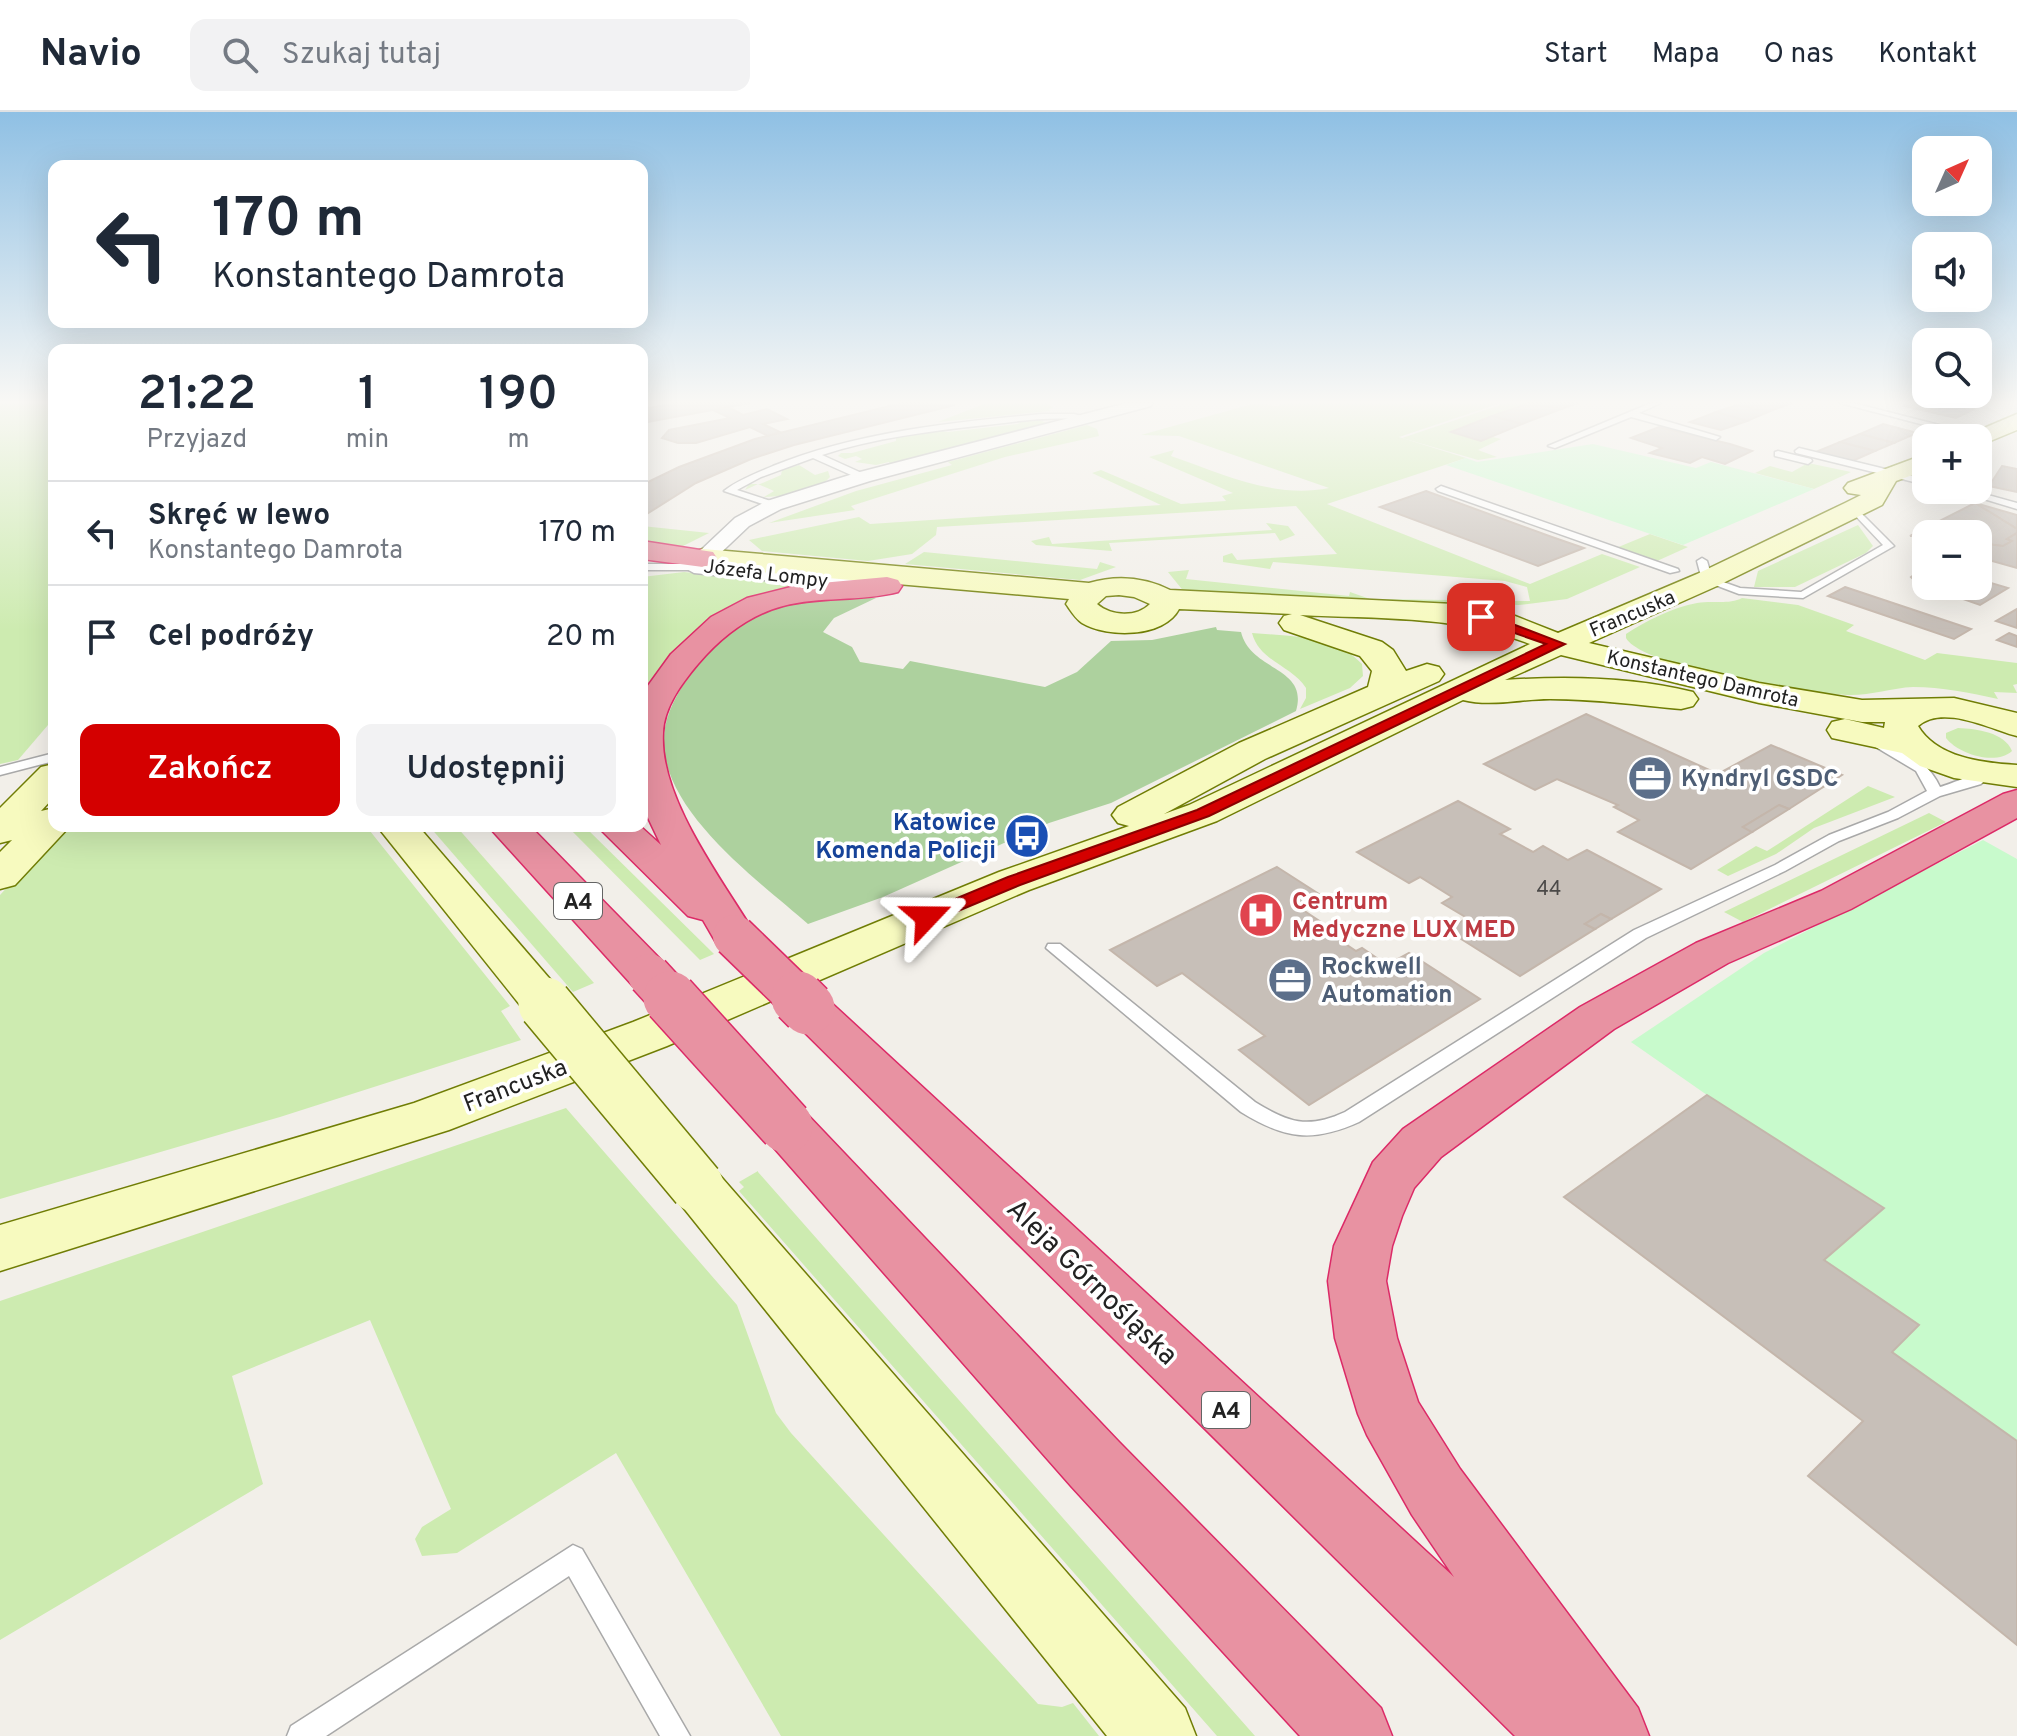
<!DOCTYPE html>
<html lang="pl">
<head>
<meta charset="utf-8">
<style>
	body { margin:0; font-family:Overpass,sans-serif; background:#f2f2f3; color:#1f2937; height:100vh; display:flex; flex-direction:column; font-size:30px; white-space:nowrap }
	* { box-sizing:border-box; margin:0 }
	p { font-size:26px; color:#747a83 }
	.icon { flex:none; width:44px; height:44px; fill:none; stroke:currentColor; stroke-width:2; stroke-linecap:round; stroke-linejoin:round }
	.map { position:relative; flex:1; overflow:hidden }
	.panel { position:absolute; left:48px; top:232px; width:600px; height:488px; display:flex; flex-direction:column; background:#fff; border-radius:16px; box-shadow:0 8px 32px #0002 }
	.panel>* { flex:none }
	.hud { position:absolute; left:48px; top:48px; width:600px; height:168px; border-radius:16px; box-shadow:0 8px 32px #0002; background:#fff; color:#1f2937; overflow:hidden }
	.needle { width:52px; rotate:45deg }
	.fabs { position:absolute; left:1912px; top:24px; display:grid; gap:16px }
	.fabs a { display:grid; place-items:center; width:80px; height:80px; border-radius:16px; background:#fff; box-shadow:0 8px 32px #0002; font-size:40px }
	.pin { position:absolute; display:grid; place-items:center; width:68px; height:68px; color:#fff; margin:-34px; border-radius:16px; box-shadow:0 4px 12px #0006 }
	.me { position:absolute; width:88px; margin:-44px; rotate:67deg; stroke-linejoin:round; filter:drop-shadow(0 0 6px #0008) }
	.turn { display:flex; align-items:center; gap:28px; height:168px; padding:0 32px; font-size:36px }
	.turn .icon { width:104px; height:104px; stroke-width:2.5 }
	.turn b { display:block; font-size:56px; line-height:68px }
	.eta { display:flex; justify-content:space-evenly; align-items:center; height:136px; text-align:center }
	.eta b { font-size:48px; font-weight:600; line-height:56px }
	.primary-button { display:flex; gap:16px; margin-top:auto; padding:16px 32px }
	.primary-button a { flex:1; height:92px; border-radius:16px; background:#d40000; color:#fff; font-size:32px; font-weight:600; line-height:92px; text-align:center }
	.primary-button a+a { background:#f2f2f3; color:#1f2937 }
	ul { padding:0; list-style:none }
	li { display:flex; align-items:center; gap:24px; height:104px; padding:0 32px; border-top:2px solid #e0e1e3 }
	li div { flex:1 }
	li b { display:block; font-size:30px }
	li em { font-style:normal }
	header { display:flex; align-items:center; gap:48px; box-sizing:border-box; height:112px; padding:0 40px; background:#fff; border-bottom:2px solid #e0e1e3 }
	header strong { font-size:38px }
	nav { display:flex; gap:44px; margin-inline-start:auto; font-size:28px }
	.search { width:560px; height:72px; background:#f2f2f3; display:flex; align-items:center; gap:20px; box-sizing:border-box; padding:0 28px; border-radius:16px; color:#747a83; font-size:30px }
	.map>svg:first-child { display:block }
</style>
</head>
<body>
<header>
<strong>Navio</strong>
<div class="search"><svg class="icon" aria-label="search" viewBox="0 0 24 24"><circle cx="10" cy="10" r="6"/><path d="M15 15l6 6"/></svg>Szukaj tutaj</div>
<nav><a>Start</a><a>Mapa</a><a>O nas</a><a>Kontakt</a></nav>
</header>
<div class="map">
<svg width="2017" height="1624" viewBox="0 0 2017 1624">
	<rect width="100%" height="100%" fill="#f2efe9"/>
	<g fill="#cdebb0">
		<path d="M0 291H45L54 302V606L18 648 0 652Z"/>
		<path d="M986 291H1048L1053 296 1049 297 1050 299 938 310Z"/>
		<path d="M1249 291 1277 294 1287 291H1501L1399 325 1466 346 1327 392 1530 472 1602 442 1640 455 1567 487 1519 493 1185 481 1168 460 1189 458 1186 467 1349 484 1350 480 1370 487 1530 489 1527 475 1505 469 1273 450 1270 457 1223 450V444L1232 441 1237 448 1337 442 1296 394 937 415 936 423 912 442 868 449 762 439 749 428 859 405 870 412 1161 393 1092 361 1101 358 1181 392 1226 389 1222 384 1233 381 1149 345 1174 338 1171 344C1223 362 1274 387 1329 376L1179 324 1141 323 1252 292Z"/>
		<path d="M1506 291H1526L1449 320 1481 329 1493 325 1501 327 1478 338 1497 345 1478 348 1402 326Z"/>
		<path d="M1038 307 1048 312 890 353 889 350 876 353 855 350 862 347 856 344 845 347 838 344 841 341H852L896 329V326C912 322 932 316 948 320L1018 312 1022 309Z"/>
		<path d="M1087 313 1097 317 1099 324 1005 345 851 394 855 398 769 411 856 379 952 353 948 350Z"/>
		<path d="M1808 351 1851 360 1814 377 1755 361 1770 354 1792 360Z"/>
		<path d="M799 353 815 363 828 359 830 365 825 370 782 384 764 385 774 379 758 372 745 378 749 372H760L781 363 782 358Z"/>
		<path d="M1266 411 1288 414 1295 423 1280 429 1275 421 1109 431 1112 439 1036 433 1031 429 1049 425 1052 432 1272 418Z"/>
		<path d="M1858 413 1873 434 1866 441 1795 475H1754L1758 459Z"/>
		<path d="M642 414 709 421 681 435 642 434Z"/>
		<path d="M1650 422 1688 435 1657 449 1616 436Z"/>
		<path d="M924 440 1097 457 1100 450 1116 455 1080 468 905 452Z"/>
		<path d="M684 460 829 474C789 485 728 494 695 519 673 536 658 565 642 588V465Z"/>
		<path d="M1742 486 1798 493 1854 513 1846 519 1925 548 1937 541 2017 551V572L2013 573 2017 581 1994 580 1998 587C1970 581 1942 575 1913 575 1891 576 1869 584 1847 583 1809 581 1643 556 1626 526V522C1646 509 1673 495 1697 491 1712 488 1729 493 1742 486Z"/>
		<path d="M1252 521C1289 524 1335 523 1362 552L1363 564 1350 576 1300 597 1306 586V576C1292 554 1259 549 1252 521Z"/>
		<path d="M1958 616C1977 617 2004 620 2012 639 1996 654 1958 642 1946 626V621Z"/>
		<path d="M1868 674 1895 685 1814 716 1776 742 1728 764 1717 758 1756 734 1767 739Z"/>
		<path d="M1929 701 1946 710 1743 810 1724 800Z"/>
		<path d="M64 714H366L510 894 501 899 521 928 280 1005 0 1087V783Z"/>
		<path d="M429 714H456L594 871 573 880Z"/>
		<path d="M567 714H584L714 842 700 848Z"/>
		<path d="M566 996 737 1193 776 1301 791 1321 1038 1592 1062 1595 1073 1591 1099 1624H781L616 1341 457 1441 422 1444 415 1427 422 1415 451 1397 370 1208 232 1264 263 1372 0 1528V1189Z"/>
		<path d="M758 1059V1060L1255 1624H1217L739 1079 744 1075 739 1070Z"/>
	</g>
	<path fill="#add19e" d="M831 486H876L834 506 823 520 852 535 860 550 903 557 910 549 1045 575 1077 560 1111 529 1152 528 1216 515 1217 518 1241 520C1251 560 1309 554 1296 599L1111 691 1049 711 883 785 808 812C758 768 651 692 665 616 669 593 682 574 695 556 734 503 769 495 831 486Z"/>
	<g fill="#c8facc">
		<path d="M1593 332 1696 356 1711 350 1814 377 1683 433 1446 353 1466 346 1477 350Z"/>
		<path d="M1983 728 2017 747V1329L1892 1240 1919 1213 1824 1148 1883 1095 1707 983 1631 930 1764 841Z"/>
	</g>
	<g fill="#c7bfb8" stroke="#c4b6ab" stroke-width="2">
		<path d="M678 291H750L642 311V297Z"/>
		<path d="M902 291 955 293 794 333 751 347 696 371 642 405V373L679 355 755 327Z"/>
		<path d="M1529 291 1561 297 1522 312 1492 304Z"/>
		<path d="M1535 291H1578L1561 297Z"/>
		<path d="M1742 291H1792L1768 300 1737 293Z"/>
		<path d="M1911 291H1947L1974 297 1956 306 1904 294Z"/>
		<path d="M1737 293 1768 300 1747 309 1716 300Z"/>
		<path d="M728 295 743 303 767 297 787 307 763 312 780 320 768 324 750 315 696 331H678L662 326 669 318 730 306 715 299Z"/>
		<path d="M1716 300 1747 309 1721 318 1690 310Z"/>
		<path d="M1492 304 1522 312 1481 329 1451 320Z"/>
		<path d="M1883 312 1917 321 1894 331 1860 322Z"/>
		<path d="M1659 315 1730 332 1752 339 1725 352 1702 345 1690 351 1650 341 1662 336 1631 326Z"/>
		<path d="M1860 322 1894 331 1875 339 1840 330Z"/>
		<path d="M1840 330 1875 339 1848 351 1813 341Z"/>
		<path d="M2002 354 2017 357V380L1989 374Z"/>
		<path d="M1426 379 1552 425 1584 436 1538 454 1380 395Z"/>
		<path d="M1975 391 2017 403V417Z"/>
		<path d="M1975 391 2017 417V421L2007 427 2012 429 2003 434 1978 431V422L1910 424Z"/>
		<path d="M2017 421V456L1978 445V431L2003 434 2012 429 2007 427Z"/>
		<path d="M1926 454V474H1978V467L2008 476 1980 493 1917 471 1911 465Z"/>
		<path d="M1845 475 1971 517 1954 527 1828 484Z"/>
		<path d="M2017 497V516L1996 509Z"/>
		<path d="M2009 521 2017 524V535L1997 528Z"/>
		<path d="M1586 602 1718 662 1771 633 1842 663 1789 697 1779 693 1743 715 1752 720 1691 757 1618 720 1639 708 1614 695 1618 693 1557 667 1535 678 1484 652Z"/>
		<path d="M1458 689 1510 717 1500 722 1533 740 1543 734 1568 748 1587 738 1661 777 1611 807 1601 802 1585 812 1595 817 1520 864 1447 818 1467 806 1442 791 1452 785 1420 765 1409 771 1357 740Z"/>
		<path d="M1779 693 1789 697 1752 720 1743 715Z"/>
		<path d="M1277 755 1325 786 1303 798 1327 814 1322 816 1356 839 1362 836 1387 853 1409 841 1480 887 1309 993 1239 938 1265 924 1182 861 1157 874 1110 838Z"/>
		<path d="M1601 802 1611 807 1595 817 1585 812Z"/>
		<path d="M1707 983 1884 1096 1824 1148 1919 1213 1892 1240 2017 1329V1533L1808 1364 1863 1309 1564 1085Z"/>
	</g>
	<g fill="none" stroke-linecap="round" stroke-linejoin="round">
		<g stroke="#a9a9a9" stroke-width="3">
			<g id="lane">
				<path d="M1651 291H1661L1639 301 1720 325 1716 328 1631 305 1555 336 1548 334Z"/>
				<path d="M1840 291H1853L1986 325 1982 328Z"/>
				<path d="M1042 302H1074L1089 306 1085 308C1052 304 1019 309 986 313 931 319 874 326 822 343L866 363V367H860L813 346 761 365 737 378 777 391V395L774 396 724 379C738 368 757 361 773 354 857 320 953 310 1042 302Z"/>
				<path d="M1799 336 1926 367V373L1796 341 1795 339Z"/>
				<path d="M1778 339 1811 347 1812 349 1808 352 1775 344V340Z"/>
				<path d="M1441 374 1678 457 1679 459 1670 461 1438 379 1436 377Z"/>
				<path d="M1954 378H1970L2017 391V397Z"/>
				<path d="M1854 394 1894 434 1803 486 1739 482 1702 468 1697 449 1702 446 1707 449 1712 466 1740 476 1801 480 1883 433 1851 399 1849 397Z"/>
				<path d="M642 452H694L699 455 694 458H642Z"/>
				<path d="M1879 627C1904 635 1929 651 1940 675 1951 672 1985 657 1991 658L1993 661 1981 672 1940 684 1898 706 1839 729 1785 759 1646 826 1359 1010C1312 1031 1285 1027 1241 1000L1046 836 1048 832H1060L1255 990C1289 1011 1308 1017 1345 1000L1634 818 1775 753 1829 723 1888 700 1927 679 1916 659 1874 634 1872 631Z"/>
				<path d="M54 641V649L0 663V655Z"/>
				<path d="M573 1433 582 1437 690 1624H660L569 1464 326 1624H287L291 1614Z"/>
			</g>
		</g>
		<g stroke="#a9a9a9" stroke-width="3">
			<path id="street" d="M1127 291H1153L1151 294 870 369 781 397 749 414 711 450 882 466 893 473 890 478 882 480 694 461 683 455 735 406 767 389 856 361Z"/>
		</g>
		<g stroke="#707d05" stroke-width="3">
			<g id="secondary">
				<path d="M2017 302V318L1978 334V326H1967L1970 322Z"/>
				<path d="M1926 342V358L1896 369 1882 393 1717 474 1589 531 1759 571 1862 588 1954 586 2017 601V624C1990 617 1943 592 1918 614 1937 646 1983 651 2017 653V675L1954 666 1920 654 1902 641 1832 626 1827 618 1832 610 1845 607 1884 616 1885 610H1862L1759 591 1561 543 1505 568C1565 564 1634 565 1693 580L1698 587 1693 594 1681 597C1637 593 1594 587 1550 587 1522 587 1490 595 1463 588L1217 709 1029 778 667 934 449 1018 0 1159V1113L414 991 633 910 999 760 1129 714 1118 711 1112 703 1118 695 1239 631 1368 575 1372 559 1360 544 1284 518 1279 511 1284 504 1292 502 1179 497C1164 526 1107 526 1082 511 1075 506 1071 499 1066 492L1069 487 703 455 693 452 689 446 693 440 703 437 1089 471C1116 463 1144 465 1170 478L1454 492 1515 504 1558 521 1697 462 1845 391 1861 383 1848 381 1844 376 1848 371ZM1119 483 1134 485 1150 492C1136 506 1111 504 1097 492L1106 484ZM1300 503C1378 507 1457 503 1530 532L1189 693 1164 702 1265 647 1439 569 1444 562 1439 555 1427 552 1406 559 1393 538 1382 530Z"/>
				<path d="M54 652V685L41 699 54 696V714H70L15 773 0 777V740L12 728 0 731V696L41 655Z"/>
				<path d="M377 714H418L562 881 569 892 562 903 545 908 528 903Z"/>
				<path d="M697 1053 716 1059 1185 1596 1196 1624H1107L678 1089 670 1074 678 1059Z"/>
			</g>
		</g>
		<g stroke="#dc2a67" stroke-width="3">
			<g id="highway">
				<path d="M642 429 713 440 717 446 713 452 703 455 642 447Z"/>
				<path d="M887 465 898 468 902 474 898 480C860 490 820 484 783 494 749 503 721 525 698 552 682 571 664 595 663 621 659 687 724 770 756 824L750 834 734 838 718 834 703 808 688 804 597 714H640L661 733 642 693V582L671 542 711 505 747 486 799 473Z"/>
				<path d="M2017 678V706L1851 797 1728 851 1614 917 1441 1045 1414 1076 1402 1104 1392 1134 1386 1169 1397 1226 1418 1290 1460 1357 1638 1596 1649 1624H1515L791 907 784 896 791 885 808 880 825 885 1454 1465 1412 1403 1367 1323 1358 1302 1335 1226 1328 1169 1334 1134 1373 1050 1403 1017 1580 895 1696 831 1821 779 2003 682Z"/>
				<path d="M488 714H530L665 852 672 863 665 874 649 878 633 874Z"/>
				<path d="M786 995 805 1000 1119 1330 1381 1596 1392 1624H1300L1071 1374 767 1028 760 1014 767 1000Z"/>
			</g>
		</g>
		<use href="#lane" fill="#fff" fill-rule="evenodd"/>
		<use href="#street" fill="#fff" fill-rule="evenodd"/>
		<use href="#secondary" fill="#f7fabf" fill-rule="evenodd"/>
		<use href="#highway" fill="#e892a2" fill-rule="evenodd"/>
		<g stroke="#707d05" stroke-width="56" stroke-linecap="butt">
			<path id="secondary-bridge" d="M545 892 697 1074"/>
		</g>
		<g stroke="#dc2a67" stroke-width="45" stroke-linecap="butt">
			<g id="highway-bridge-far1">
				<path d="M734 824 800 888"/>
				<path d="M649 863 672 888"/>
			</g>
		</g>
		<g stroke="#dc2a67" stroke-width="56" stroke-linecap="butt">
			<g id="highway-bridge">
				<path d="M670 886 786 1014"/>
				<path d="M798 886 808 896"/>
			</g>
		</g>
		<use href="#secondary-bridge" stroke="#f7fabf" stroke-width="53"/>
		<use href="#highway-bridge-far1" stroke="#e892a2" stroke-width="42"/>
		<use href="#highway-bridge" stroke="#e892a2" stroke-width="53"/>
	</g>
	<linearGradient id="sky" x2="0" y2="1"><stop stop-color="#8fc0e4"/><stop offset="0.56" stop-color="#f9f8f5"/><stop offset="1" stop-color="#f9f8f5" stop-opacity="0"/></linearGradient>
	<rect width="2017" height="518" fill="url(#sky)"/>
	<path fill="#d40000" stroke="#8a0000" stroke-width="2" d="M1477 502H1486L1565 532 1209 704 1020 773 934 809 927 811 918 805 921 801 1008 765 1197 698 1546 532 1477 508Z"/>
	<defs>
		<g id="office-disc" transform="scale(2.3)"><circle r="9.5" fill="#5c6f8a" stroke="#fff"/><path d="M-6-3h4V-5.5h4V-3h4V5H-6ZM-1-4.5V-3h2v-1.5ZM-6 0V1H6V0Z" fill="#fff"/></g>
		<g id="bus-disc" transform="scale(2.3)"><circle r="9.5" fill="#1a4fb4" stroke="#fff"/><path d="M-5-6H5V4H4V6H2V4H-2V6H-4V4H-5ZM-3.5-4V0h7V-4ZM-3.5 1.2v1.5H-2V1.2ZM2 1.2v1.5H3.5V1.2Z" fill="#fff"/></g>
		<g id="hospital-disc" transform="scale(2.3)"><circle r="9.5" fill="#e0444e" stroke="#fff"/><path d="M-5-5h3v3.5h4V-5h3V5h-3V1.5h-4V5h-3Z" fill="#fff"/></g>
	</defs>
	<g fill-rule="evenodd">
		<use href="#office-disc" x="1650" y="666"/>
		<use href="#bus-disc" x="1027" y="724"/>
		<use href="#hospital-disc" x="1261" y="803"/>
		<use href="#office-disc" x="1290" y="868"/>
	</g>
	<g text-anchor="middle" stroke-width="7" stroke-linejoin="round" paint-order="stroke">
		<g font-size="20" fill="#222" stroke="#fff">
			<text transform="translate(766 461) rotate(7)" y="7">Józefa Lompy</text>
			<text transform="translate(1632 501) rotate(-23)" y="7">Francuska</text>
			<text transform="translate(1703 566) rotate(13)" y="7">Konstantego Damrota</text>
		</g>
		<g font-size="20" fill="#4b4948">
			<text x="1549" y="783">44</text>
		</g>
		<g fill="#fff" stroke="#646464" stroke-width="2">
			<rect x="554" y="771" width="48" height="36" rx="6"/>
			<rect x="1202" y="1280" width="48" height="36" rx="6"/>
		</g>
		<g font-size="22" font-weight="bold" fill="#222">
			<text x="578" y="797">A4</text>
			<text x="1226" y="1306">A4</text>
		</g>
		<g font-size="24" font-weight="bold" fill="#4e5e75" stroke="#fff" text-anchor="start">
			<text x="1681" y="674">Kyndryl GSDC</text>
			<text x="1321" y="862">Rockwell<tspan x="1321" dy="28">Automation</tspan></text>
		</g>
		<g font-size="24" font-weight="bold" fill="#164399" stroke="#fff" text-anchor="end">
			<text x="996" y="718">Katowice<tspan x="996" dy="28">Komenda Policji</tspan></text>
		</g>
		<g font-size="24" font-weight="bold" fill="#be3a42" stroke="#fff" text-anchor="start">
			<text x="1292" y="797">Centrum<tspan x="1292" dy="28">Medyczne LUX MED</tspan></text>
		</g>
		<g font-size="24" fill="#222" stroke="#fff">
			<text transform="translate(515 973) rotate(-21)" y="8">Francuska</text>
		</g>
		<g font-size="28" fill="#222" stroke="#fff">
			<text transform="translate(1093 1169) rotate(44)" y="10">Aleja Górnośląska</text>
		</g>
	</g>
</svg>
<div class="fabs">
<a><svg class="needle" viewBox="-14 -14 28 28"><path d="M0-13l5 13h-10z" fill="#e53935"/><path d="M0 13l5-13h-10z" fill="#747a83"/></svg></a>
<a><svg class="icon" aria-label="sound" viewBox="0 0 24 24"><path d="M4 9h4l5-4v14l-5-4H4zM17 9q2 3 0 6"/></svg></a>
<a><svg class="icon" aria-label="search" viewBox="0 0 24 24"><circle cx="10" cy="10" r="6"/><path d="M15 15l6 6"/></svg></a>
<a>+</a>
<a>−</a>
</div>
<div class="pin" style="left:1481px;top:505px;background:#d93025"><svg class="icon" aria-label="arrive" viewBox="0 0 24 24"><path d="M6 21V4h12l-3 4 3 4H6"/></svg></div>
<svg class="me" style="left:927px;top:805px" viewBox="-20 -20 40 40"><path d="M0-17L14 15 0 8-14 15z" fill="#d40000" stroke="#fff" stroke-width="4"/></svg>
<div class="hud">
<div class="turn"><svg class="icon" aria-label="left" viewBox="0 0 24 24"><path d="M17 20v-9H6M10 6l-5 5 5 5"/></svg><div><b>170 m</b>Konstantego Damrota</div></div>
</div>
<section class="panel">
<div class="eta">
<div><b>21:22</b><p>Przyjazd</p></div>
<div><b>1</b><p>min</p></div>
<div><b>190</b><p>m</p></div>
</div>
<ul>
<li><svg class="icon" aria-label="left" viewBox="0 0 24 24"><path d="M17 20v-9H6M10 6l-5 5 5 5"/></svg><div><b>Skręć w lewo</b><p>Konstantego Damrota</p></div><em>170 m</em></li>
<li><svg class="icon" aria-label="arrive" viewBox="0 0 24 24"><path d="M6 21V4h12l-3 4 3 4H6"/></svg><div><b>Cel podróży</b></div><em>20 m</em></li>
</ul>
<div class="primary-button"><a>Zakończ</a><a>Udostępnij</a></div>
</section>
</div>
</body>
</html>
